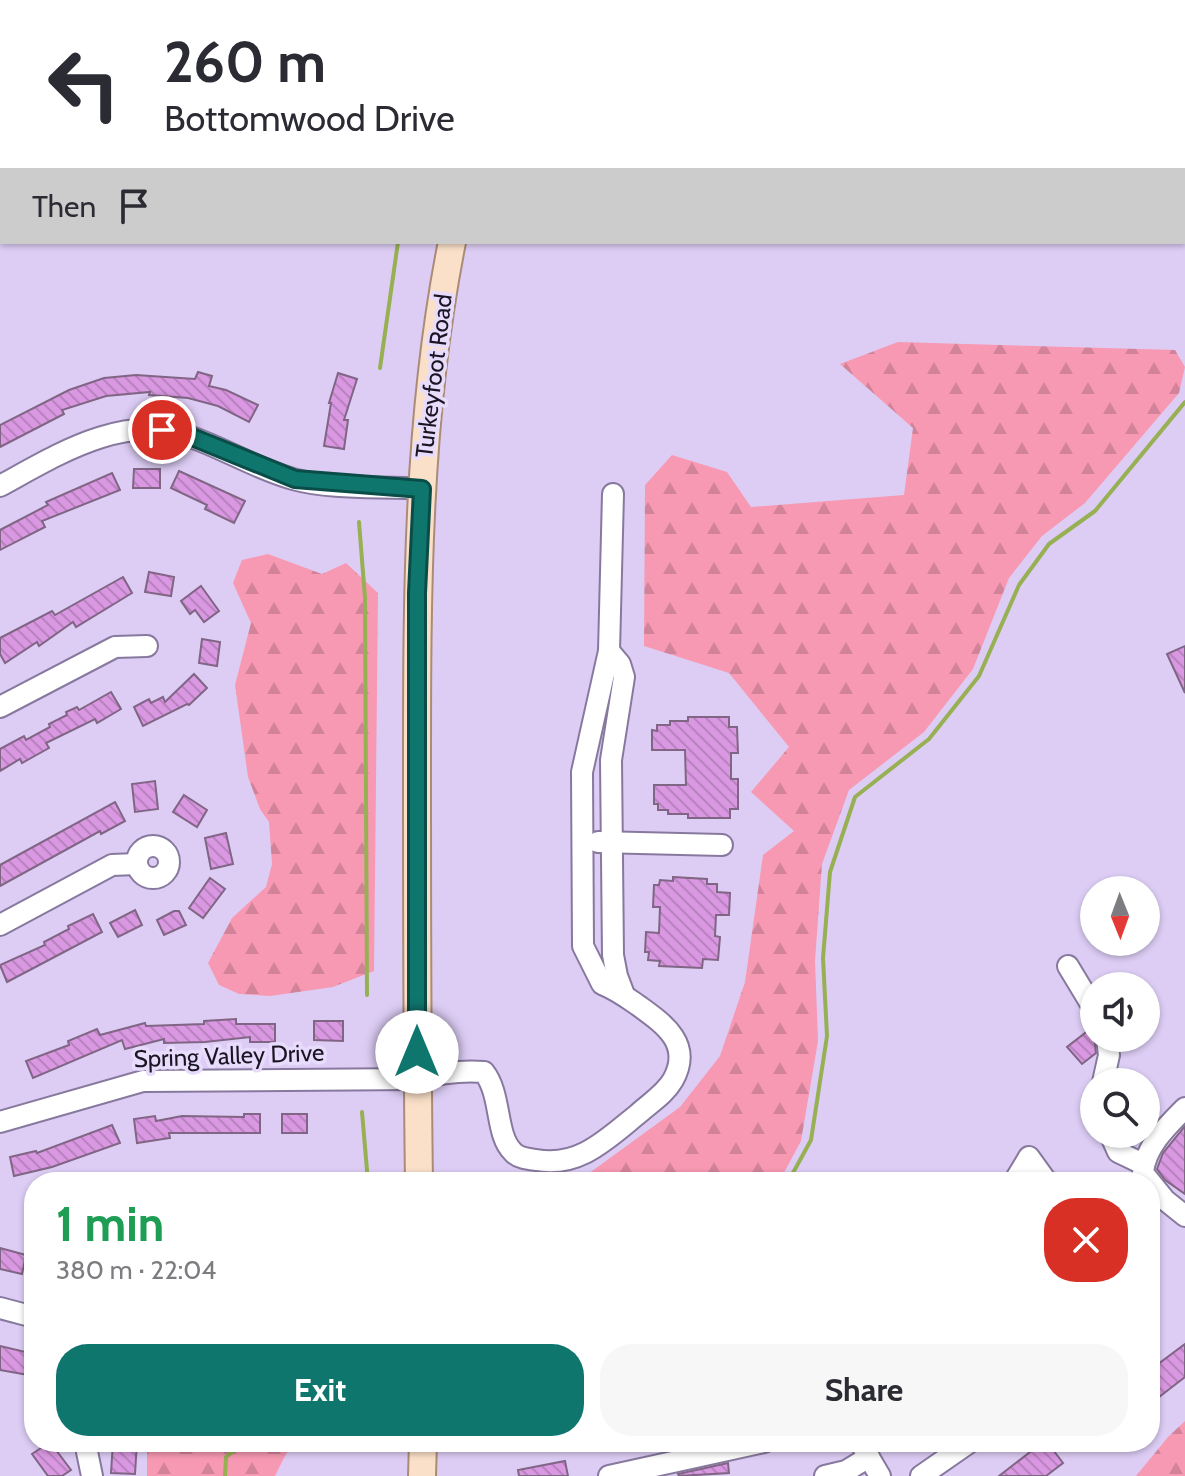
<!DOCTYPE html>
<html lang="en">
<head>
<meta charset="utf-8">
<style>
	body { margin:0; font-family:Cabin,sans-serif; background:#f7f7f7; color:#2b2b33; height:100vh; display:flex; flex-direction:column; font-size:30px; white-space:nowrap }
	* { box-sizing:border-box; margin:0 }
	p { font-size:26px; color:#7c7c81 }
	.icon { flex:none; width:44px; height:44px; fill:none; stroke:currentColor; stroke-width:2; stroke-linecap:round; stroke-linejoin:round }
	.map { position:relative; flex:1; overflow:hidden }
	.details { position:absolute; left:24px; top:1172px; width:1136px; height:280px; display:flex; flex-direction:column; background:#fff; border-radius:32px; box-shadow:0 2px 6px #0004 }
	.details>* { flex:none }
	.top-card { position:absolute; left:0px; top:0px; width:1186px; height:244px; box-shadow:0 2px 6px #0004; background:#fff; color:#2b2b33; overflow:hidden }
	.needle { width:52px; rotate:179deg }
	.controls { position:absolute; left:1080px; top:876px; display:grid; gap:16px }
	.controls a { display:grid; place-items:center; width:80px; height:80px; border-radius:50%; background:#fff; box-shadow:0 2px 6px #0004; font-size:40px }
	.pin { position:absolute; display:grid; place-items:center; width:68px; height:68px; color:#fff; margin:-34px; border:4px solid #fff; border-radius:50%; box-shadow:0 2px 8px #0007 }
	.me { position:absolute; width:88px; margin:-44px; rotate:0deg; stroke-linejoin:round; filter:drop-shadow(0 0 6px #0008) }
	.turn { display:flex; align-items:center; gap:28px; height:168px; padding:0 32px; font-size:36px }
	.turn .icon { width:104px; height:104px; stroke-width:2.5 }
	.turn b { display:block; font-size:56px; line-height:68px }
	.then { display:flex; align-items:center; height:76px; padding:0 32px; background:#0003; gap:16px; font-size:30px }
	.round { display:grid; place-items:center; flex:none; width:84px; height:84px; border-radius:32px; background:#f7f7f7 }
	.overview { display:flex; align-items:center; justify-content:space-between; height:136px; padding:0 32px }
	h1 { font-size:48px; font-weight:700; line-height:60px; color:#1e9e55 }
	.primary-button { display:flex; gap:16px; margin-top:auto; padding:16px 32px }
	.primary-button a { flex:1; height:92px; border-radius:32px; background:#0f766e; color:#fff; font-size:32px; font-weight:700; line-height:92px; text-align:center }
	.primary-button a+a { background:#f7f7f7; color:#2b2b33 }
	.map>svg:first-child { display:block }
</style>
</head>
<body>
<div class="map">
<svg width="1185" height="1476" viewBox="0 0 1185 1476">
	<defs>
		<pattern id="forest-firs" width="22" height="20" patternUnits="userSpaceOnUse" patternTransform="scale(2)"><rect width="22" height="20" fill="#f799b2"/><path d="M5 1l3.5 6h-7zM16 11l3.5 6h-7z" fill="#d38399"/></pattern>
		<pattern id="building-back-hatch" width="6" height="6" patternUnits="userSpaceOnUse" patternTransform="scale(2)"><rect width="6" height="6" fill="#d998e1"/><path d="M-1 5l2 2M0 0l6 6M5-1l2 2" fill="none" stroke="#ba82c1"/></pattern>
	</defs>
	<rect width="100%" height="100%" fill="#ddcdf5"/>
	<g fill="url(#forest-firs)">
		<path d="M898 342 1175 350 1185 367 1179 393 1085 503 1042 536 1009 578 973 669 924 732 849 790 822 864 815 961 818 1041 801 1141 779 1182H577L680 1107 720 1056 745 982 763 855 794 831 751 792 789 747 729 673 644 646 645 485 672 455 727 472 751 507 904 495 913 428 840 364Z"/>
		<path d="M268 554 322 574 346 563 378 593 374 971 333 987 270 996 239 994 219 985 208 963 232 918 266 887 272 864 269 822 260 809 248 777 235 685 251 623 233 583 242 560Z"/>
		<path d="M277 1174 312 1182H201L224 1175Z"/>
		<path d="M1185 1421V1476H1136L1168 1437Z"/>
		<path d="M147 1442H298L286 1454 275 1476H147Z"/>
	</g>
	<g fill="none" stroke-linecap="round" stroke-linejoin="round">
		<g stroke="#96b053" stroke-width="4">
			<path d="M380 368 398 242"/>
			<path d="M359 522 365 598 367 995"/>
			<path d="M362 1112 368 1182"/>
			<path d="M788 1182 811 1140 827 1036 823 958 830 872 855 797 929 739 979 676 1019 585 1049 544 1095 511 1185 402"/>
			<path d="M225 1476 226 1457 246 1442"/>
		</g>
	</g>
	<g fill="url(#building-back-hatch)" stroke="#806584" stroke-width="2">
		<path d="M198 372 212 376 209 386 226 390 258 405 249 422 218 406 188 398 149 395 150 392 106 396 62 410 64 414 0 447V425L69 390 104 378 136 375 195 379Z"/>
		<path d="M338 373 357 379 344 420H348L344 449 324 446 331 403H329Z"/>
		<path d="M134 469H160V488H133Z"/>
		<path d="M179 471 245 501 234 523 205 509 207 505 171 488Z"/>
		<path d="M112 473 120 490 42 521 45 527 0 550V530L48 505 46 502Z"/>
		<path d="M149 572 174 577 171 596 145 592Z"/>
		<path d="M123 577 132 593 76 627 73 622 39 646 37 642 5 663 0 654V638L52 611 55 615Z"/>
		<path d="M201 586 219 611 204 622 195 610 190 614 181 601Z"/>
		<path d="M202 639 220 642 217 666 199 663Z"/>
		<path d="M1185 646V693L1167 654Z"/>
		<path d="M194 674 207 688 189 705 187 704 143 726 134 707 149 699 151 703 163 697 165 702Z"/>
		<path d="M111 692 121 709 97 723 95 719 46 743 49 748 22 763 20 759 0 771V749L24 736 26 740 50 727 49 724 67 715 66 712 77 707 79 710Z"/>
		<path d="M688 717H729V727H737L738 753H731V779H738V809H730V818H688V814H668V810H658V804H654V785H686L685 750H652V730L657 731V725H670V721H688Z"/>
		<path d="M155 781 158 809 135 812 132 784Z"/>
		<path d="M184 795 207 810 197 827 173 812Z"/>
		<path d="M115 802 125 821 101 834 100 831 0 886V865Z"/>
		<path d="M226 833 233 864 211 869 205 838Z"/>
		<path d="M673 877 707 879V884H717V892L730 893 729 915H716L715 936 720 937 718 960 703 959 702 968 659 966 660 961 648 960 649 952H645L646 932 659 933 660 907H653L654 885H659L660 880 673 881Z"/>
		<path d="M210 878 225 889 203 918 189 908Z"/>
		<path d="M135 910 142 925 118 937 110 923Z"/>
		<path d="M174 911H179L186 925 164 935 157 920Z"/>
		<path d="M93 914 102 932 7 982 0 965 45 945 44 942 69 929 68 926Z"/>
		<path d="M236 1019V1024H275V1042H250V1037L205 1042 164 1043V1039L125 1049 122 1040 33 1078 26 1061 69 1045 68 1041 97 1029 100 1035 145 1023 146 1026 204 1024V1021Z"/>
		<path d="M314 1021H343V1041L314 1040Z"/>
		<path d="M1089 1030 1094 1036 1096 1053 1082 1064 1067 1047Z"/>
		<path d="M244 1114H260V1133H169L170 1138 137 1143 134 1119 155 1116 156 1121 182 1116 244 1117Z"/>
		<rect x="282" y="1114" width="25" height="19"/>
		<path d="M112 1125 120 1143 52 1167 14 1176 10 1157 36 1151 37 1153Z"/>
		<path d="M1185 1126V1194L1165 1180 1157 1169 1163 1153Z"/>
		<path d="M0 1248 26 1255 22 1274 0 1269Z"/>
		<path d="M1185 1344V1377L1150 1404V1370Z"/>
		<path d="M0 1346 34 1354V1376L0 1370Z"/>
		<path d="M50 1442 71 1470 62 1476H48L32 1454Z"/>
		<path d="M113 1442H137L135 1474 111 1473Z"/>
		<path d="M1043 1442H1047L1063 1463 1046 1476H999Z"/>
		<path d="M565 1461 568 1476H519L518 1470Z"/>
		<path d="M728 1463 729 1473 679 1476 678 1474Z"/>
	</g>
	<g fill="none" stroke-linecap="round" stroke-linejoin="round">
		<g stroke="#87799e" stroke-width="24">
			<g id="minor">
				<path d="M321 0V2"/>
				<path d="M635 0 637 2"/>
				<path d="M1101 0 1102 2"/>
				<path d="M86 2 87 0"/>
				<path d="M1184 91H1185"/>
				<path d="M0 486C57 455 123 412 191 437 225 449 257 469 293 479 333 490 380 486 422 489"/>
				<path d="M609 651 620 664 624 677 611 760 613 955 617 976 623 992"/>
				<path d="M0 707 115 647 147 646"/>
				<path d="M598 842 722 845"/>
				<circle cx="153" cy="862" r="16"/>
				<path d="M0 925 112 865 136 864"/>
				<path d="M1068 966 1094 1009"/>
				<path d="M1103 1082 1109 1055 1107 1038"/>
				<path d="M1185 1108C1167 1126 1145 1147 1143 1173L1165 1200 1185 1216"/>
				<path d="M0 1122 143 1081 417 1079C440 1073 460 1070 484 1072 502 1095 495 1135 513 1152 518 1158 528 1159 536 1160 579 1168 607 1139 638 1114 650 1103 665 1094 673 1080 693 1044 664 1024 639 1006 626 997 617 990 602 984L583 946 582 772 609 651 613 494"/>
				<path d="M1110 1134 1118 1152 1143 1164"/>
				<path d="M1014 1182 1029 1157 1047 1182"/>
				<path d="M0 1308 34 1317"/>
				<path d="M85 1442 92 1476"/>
				<path d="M860 1442 880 1476"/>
				<path d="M609 1476 764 1442"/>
				<path d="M825 1476 846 1471 869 1457"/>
				<path d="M921 1476 970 1442"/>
			</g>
		</g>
		<g stroke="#aa8b77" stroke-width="30">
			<g id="major">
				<path d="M506 2 507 0"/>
				<path d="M419 1182C417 1045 417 908 417 771 417 594 417 417 452 242"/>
				<path d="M422 1476 423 1442"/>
			</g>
		</g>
		<use href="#minor" stroke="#fff" stroke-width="20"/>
		<use href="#major" stroke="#fae0c8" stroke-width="26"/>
	</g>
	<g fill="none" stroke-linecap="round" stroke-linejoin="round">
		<g stroke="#0a4d48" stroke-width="20">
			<path id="route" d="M162 430 187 435 295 479 422 489 417 593V1052"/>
		</g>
		<use href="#route" stroke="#0f766e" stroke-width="14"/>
	</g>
	<g text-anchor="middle" stroke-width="7" stroke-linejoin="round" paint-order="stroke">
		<g font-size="24" fill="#1b1523" stroke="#e8dcfd">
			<text transform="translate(434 376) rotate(-83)" y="8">Turkeyfoot Road</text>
			<text transform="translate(229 1056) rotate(-2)" y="8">Spring Valley Drive</text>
		</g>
	</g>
</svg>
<div class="controls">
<a><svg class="needle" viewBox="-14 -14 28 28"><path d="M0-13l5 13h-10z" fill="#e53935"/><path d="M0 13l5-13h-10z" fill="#7c7c81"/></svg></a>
<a><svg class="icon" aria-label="sound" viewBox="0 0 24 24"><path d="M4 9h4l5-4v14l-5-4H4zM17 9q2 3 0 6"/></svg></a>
<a><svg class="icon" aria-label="search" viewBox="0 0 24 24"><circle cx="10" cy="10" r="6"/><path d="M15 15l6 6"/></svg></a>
</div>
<div class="pin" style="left:162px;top:430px;background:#d93025"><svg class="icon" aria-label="arrive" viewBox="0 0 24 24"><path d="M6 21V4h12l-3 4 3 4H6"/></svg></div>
<svg class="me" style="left:417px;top:1052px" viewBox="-20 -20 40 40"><circle r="19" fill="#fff"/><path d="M0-13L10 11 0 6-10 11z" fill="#0f766e"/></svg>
<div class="top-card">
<div class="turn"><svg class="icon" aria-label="left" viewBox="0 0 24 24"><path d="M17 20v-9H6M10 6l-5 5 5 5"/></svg><div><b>260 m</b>Bottomwood Drive</div></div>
<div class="then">Then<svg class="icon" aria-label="arrive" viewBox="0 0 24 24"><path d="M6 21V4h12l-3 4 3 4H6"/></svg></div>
</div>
<section class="details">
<div class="overview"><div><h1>1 min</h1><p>380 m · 22:04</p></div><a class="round" style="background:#d93025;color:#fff"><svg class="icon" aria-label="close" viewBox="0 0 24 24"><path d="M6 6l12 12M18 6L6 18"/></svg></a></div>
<div class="primary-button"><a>Exit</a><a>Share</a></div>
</section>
</div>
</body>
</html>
